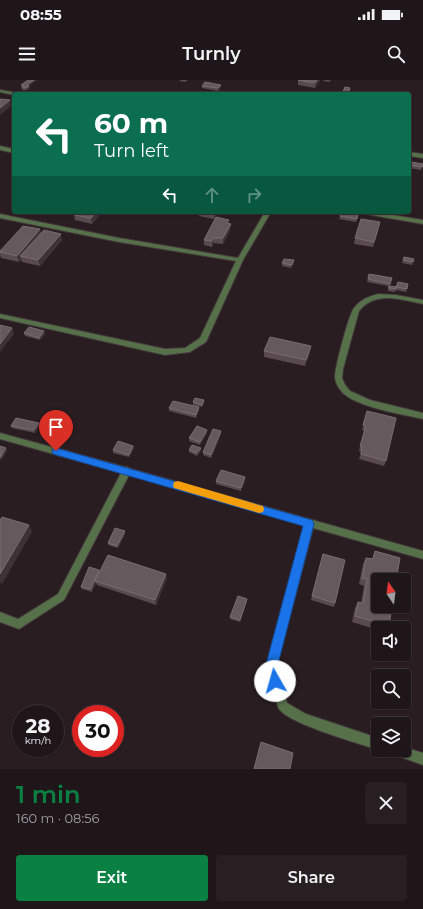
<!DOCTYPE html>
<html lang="en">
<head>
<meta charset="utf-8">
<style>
	body { margin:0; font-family:Montserrat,sans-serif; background:#271f22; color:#f1f3f6; height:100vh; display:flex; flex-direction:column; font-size:15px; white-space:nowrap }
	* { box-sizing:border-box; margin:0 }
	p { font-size:13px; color:#a19fa2 }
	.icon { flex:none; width:22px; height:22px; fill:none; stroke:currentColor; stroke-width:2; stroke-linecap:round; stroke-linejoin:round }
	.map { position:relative; height:689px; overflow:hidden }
	.panel { display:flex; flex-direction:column; background:#1f1619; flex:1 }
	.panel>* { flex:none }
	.hud { position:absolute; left:12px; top:12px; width:399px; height:122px; border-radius:4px; box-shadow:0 1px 3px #0004,0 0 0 1px #3c3538; background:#0b6e4f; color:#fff; overflow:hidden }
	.needle { width:26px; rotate:346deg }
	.buttons { position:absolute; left:371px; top:493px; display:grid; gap:8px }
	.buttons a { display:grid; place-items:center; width:40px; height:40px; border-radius:4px; background:#1f1619; box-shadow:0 1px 3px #0004,0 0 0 1px #3c3538; font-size:20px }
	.speed { position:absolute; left:12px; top:625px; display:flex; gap:8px; font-size:20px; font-weight:700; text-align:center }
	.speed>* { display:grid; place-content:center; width:52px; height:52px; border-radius:50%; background:#1f1619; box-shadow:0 1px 3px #0004,0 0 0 1px #3c3538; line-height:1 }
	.speed small { font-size:10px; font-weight:400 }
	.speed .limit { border:6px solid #d22; background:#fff; color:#111 }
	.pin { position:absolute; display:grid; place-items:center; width:34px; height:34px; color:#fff; margin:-41px -17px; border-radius:50% 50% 50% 0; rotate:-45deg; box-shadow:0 0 4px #0007 }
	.pin .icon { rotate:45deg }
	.me { position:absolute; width:44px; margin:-22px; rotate:353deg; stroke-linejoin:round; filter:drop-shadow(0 0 3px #0008) }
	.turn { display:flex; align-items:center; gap:14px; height:84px; padding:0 16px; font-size:18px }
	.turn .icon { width:52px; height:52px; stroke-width:2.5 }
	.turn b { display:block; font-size:28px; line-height:34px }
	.lanes { display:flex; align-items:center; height:38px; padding:0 16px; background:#0003; justify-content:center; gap:20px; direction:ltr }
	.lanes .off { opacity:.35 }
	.round { display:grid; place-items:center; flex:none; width:42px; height:42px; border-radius:4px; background:#271f22 }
	.summary { display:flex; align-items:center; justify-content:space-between; height:68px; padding:0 16px }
	h1 { font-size:24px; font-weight:600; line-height:30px; color:#0b8043 }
	.button { display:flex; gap:8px; margin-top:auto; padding:8px 16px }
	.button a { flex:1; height:46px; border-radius:4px; background:#0b8043; color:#fff; font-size:16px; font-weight:600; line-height:46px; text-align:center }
	.button a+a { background:#271f22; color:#f1f3f6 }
	.status { display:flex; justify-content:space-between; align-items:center; height:28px; padding:0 20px; background:#1f1619; direction:ltr }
	.status svg { height:11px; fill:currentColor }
	header { display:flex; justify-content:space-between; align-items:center; height:52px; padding:0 16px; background:#1f1619; font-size:18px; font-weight:600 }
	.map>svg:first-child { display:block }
</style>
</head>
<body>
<div class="status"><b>08:55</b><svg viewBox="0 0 49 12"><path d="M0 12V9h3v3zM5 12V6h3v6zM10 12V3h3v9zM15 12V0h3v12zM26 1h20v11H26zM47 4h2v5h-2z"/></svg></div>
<header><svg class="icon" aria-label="menu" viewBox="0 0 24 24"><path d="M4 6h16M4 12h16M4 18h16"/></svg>Turnly<svg class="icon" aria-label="search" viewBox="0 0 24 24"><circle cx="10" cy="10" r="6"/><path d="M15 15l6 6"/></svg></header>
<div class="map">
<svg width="423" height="689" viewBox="0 0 423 689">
	<rect width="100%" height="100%" fill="#291d21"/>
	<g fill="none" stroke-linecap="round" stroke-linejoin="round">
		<g stroke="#42373a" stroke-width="2">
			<g id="minor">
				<path d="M0 10 18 13 20 14 14 15 0 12Z"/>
				<path d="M0 66 14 69V73L0 70Z"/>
				<path d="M409 72 423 74V78L409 76Z"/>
				<path d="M265 132H271L243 180 206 262 190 272 165 275 0 238V234L165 269 185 268 200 258 236 181 119 162 0 138V134L119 158 238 178Z"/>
				<path d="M362 132H375L423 140V144L365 134Z"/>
				<path d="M378 214 396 215 423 220V224C401 220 376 210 359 231L343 289 342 298 345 305 350 311 370 320 423 333V339C401 334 361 328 344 314 340 310 336 305 335 298 334 290 349 234 354 228 361 219 368 217 378 214Z"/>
				<path d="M0 353 125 387H127L131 389 423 471V479L313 448 276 588 287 623 306 634 378 658V670C359 663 284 643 278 627L266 588 304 445 129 395 64 520 19 549 0 542V532L18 539 58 514 121 393 0 359Z"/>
				<path d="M404 667 423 673V685L392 674 390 670H404Z"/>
			</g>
		</g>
		<use href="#minor" fill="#56704a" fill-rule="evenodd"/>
	</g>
	<g fill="#584a4f">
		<path d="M180 0H188L185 2 180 1Z"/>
		<path d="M298 0H320L315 8 298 5Z"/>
		<path d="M324 0H331L329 2 323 1Z"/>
		<path d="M21 5 29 6 30 8 27 10H22Z"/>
		<path d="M202 6 221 7 218 11 202 8Z"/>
		<path d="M410 85H423L421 90 409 88Z"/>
		<path d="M76 132H102L92 144 75 140 74 135Z"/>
		<path d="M199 132H218L214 139 199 136Z"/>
		<path d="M358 135 356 142 339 139 340 136Z"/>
		<path d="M229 144 230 150 223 164 213 163 212 167 204 165V160Z"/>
		<path d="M379 148 373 167 354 164 355 158Z"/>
		<path d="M40 149 41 153 62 160 40 186 22 182 21 179 19 182 1 178 0 175V171Z"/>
		<path d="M404 177 413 182 412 185 402 183Z"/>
		<path d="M294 180 293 183 291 188 282 186V183Z"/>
		<path d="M369 194 392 198 390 206 396 207 408 204 406 212 396 210 395 212 388 211V206L367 202Z"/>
		<path d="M24 253 45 254 40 260 25 256Z"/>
		<path d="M264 271 310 272 305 286 264 277Z"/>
		<path d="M193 322 204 323 202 327 193 325Z"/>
		<path d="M169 328 199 329 196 338 169 331Z"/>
		<path d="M367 331 386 381 384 386 359 379 361 372 359 371 364 351 362 350Z"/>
		<path d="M40 345 35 353 12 348 11 346Z"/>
		<path d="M207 350V353L200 365 189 361V358Z"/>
		<path d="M221 354 211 378 203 375V372Z"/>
		<path d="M133 366 134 368 129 377 113 373V370Z"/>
		<path d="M201 368V371L197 376 189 372V370Z"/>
		<path d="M245 400 241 411 216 404V401Z"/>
		<path d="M125 451V454L118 468 108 465V463Z"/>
		<path d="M375 471 389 546 388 548H378V550L352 542 355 528 358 522 361 523 364 506 359 504 363 484 366 478 372 479Z"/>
		<path d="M323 474 335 523 334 527 311 520Z"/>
		<path d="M99 490 100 491 167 498 156 525 97 505 96 503 92 512 82 509 81 507Z"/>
		<path d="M247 521 240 542 230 539V537Z"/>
	</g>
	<g fill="#3f3237">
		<path d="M34 0H37L29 6 30 8 27 10 26 8 27 5Z"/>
		<path d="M317 0H320L315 8V3Z"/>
		<path d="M221 5V7L218 11V8Z"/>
		<path d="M10 20 11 26 0 35V28Z"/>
		<path d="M96 132H102L92 144 91 138Z"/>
		<path d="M215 132H218L214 139V133Z"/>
		<path d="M231 144 230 150 223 164V158Z"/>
		<path d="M40 149 42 155 20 176 21 179 19 182 17 176Z"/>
		<path d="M61 154 62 160 40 186 38 180Z"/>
		<path d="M214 158 213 163 212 167V161Z"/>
		<path d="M12 248 14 254 0 272V264Z"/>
		<path d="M44 251 45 254 40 260 39 258Z"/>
		<path d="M311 266 310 272 305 286 306 280Z"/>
		<path d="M199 327V329L196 338V335Z"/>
		<path d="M39 343 40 345 35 353 34 350Z"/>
		<path d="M207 350V353L200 365V362Z"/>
		<path d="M221 351V354L211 378V375Z"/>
		<path d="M133 366 134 368 129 377V375Z"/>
		<path d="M6 368 7 371 1 381 0 378Z"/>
		<path d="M201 368V371L197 376V373Z"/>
		<path d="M245 397V400L241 411V408Z"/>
		<path d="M29 445 32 452 2 504 0 502V494Z"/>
		<path d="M125 451V454L118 468 117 466Z"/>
		<path d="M99 490 100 492 95 501 96 503 92 512 91 509Z"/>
		<path d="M166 494 167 498 156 525 155 520Z"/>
	</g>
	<g fill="#66595e" stroke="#796d71">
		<path d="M28 0H34L27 5 29 6 26 8 22 7 24 5H21Z"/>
		<path d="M298 0H317L315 3Z"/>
		<path d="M205 2 221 5 218 8 202 6Z"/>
		<path d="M345 7 350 8 348 14H342Z"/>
		<path d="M323 12 332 14H322Z"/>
		<path d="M0 19 10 20 0 28Z"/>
		<path d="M411 82 423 84 422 87 410 85Z"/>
		<path d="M76 132H96L91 138 74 135Z"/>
		<path d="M341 132 358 135 357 139 340 136Z"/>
		<path d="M216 137 229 140 227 143 231 144 223 158H214L212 161 204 160Z"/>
		<path d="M361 139 380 142 374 162 355 158Z"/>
		<path d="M23 146 40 149 17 176 0 172V171Z"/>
		<path d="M44 150 61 154 38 180 20 176Z"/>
		<path d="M404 177 414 179 413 182 403 180Z"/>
		<path d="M284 179 294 180 292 185 282 183Z"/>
		<path d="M369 194 392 198 390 204 368 199Z"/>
		<path d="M398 202 408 204 407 209 396 207Z"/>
		<path d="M389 206 397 207 396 209 389 208Z"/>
		<path d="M0 245 12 248 0 264Z"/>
		<path d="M29 247 44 251 39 258 24 253Z"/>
		<path d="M270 257 311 266 306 280 264 271Z"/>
		<path d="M195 318 204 320 202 325 193 322Z"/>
		<path d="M173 321 199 327 196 335 169 328Z"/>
		<path d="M367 331 396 338 386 381 361 374 362 367 360 366 366 346 363 345Z"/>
		<path d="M16 338 39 343 34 350 11 346Z"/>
		<path d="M197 346 207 350 200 362 189 358Z"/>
		<path d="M213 349 221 351 211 375 203 372Z"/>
		<path d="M118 361 133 366 129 375 113 370Z"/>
		<path d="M192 365 201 368 197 373 189 370Z"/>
		<path d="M0 366 6 368 0 378Z"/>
		<path d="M221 390 245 397 241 408 216 401Z"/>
		<path d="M2 437 29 445 0 494V440Z"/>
		<path d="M115 448 125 451 117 466 108 463Z"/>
		<path d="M375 471 400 478 396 500H378V526H392L389 546 355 536 358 522 363 523 367 499 362 498 366 478 373 479Z"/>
		<path d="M323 474 345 480 335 523 312 516Z"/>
		<path d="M108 475 166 494 155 520 95 501Z"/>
		<path d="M89 487 99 490 91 509 81 507Z"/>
		<path d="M238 516 247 519 240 540 230 537Z"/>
		<path d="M261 662 293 673 290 689H254Z"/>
	</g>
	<path fill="#1a73e8" stroke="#114b97" d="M56 368 312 440 314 444 277 588 281 601 279 605 275 607 271 605 265 588 303 446 53 374 52 371 53 369Z"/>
	<path fill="#f59e0b" d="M178 401 259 425 263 426 264 429 263 432 259 433 174 408 173 405 174 402Z"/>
</svg>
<div class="buttons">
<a><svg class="needle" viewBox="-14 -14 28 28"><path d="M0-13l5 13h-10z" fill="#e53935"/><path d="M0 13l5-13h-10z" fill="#a19fa2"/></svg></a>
<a><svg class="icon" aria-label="sound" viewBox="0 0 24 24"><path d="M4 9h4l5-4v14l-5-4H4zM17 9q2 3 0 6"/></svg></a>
<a><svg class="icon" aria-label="search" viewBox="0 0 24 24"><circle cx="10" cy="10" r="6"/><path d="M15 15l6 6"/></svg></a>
<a><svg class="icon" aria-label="layers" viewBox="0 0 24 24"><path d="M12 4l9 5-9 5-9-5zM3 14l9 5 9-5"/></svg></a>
</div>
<div class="speed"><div>28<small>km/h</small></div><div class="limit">30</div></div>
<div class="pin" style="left:56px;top:371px;background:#d93025"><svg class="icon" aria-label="arrive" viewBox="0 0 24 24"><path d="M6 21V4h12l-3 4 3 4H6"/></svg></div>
<svg class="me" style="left:275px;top:601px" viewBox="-20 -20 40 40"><circle r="19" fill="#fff"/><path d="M0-13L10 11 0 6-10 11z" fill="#1a73e8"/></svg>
<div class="hud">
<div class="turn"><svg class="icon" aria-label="left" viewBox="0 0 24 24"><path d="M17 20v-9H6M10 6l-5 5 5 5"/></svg><div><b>60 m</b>Turn left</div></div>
<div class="lanes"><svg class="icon" aria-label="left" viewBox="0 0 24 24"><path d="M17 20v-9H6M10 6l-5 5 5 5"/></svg><svg class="icon off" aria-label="ahead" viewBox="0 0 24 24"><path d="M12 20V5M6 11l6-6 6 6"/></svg><svg class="icon off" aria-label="right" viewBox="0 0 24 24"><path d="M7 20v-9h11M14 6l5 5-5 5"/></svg></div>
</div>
</div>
<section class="panel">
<div class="summary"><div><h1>1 min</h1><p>160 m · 08:56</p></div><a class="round"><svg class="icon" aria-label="close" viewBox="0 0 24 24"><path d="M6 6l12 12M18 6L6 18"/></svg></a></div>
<div class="button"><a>Exit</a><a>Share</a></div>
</section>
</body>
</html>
